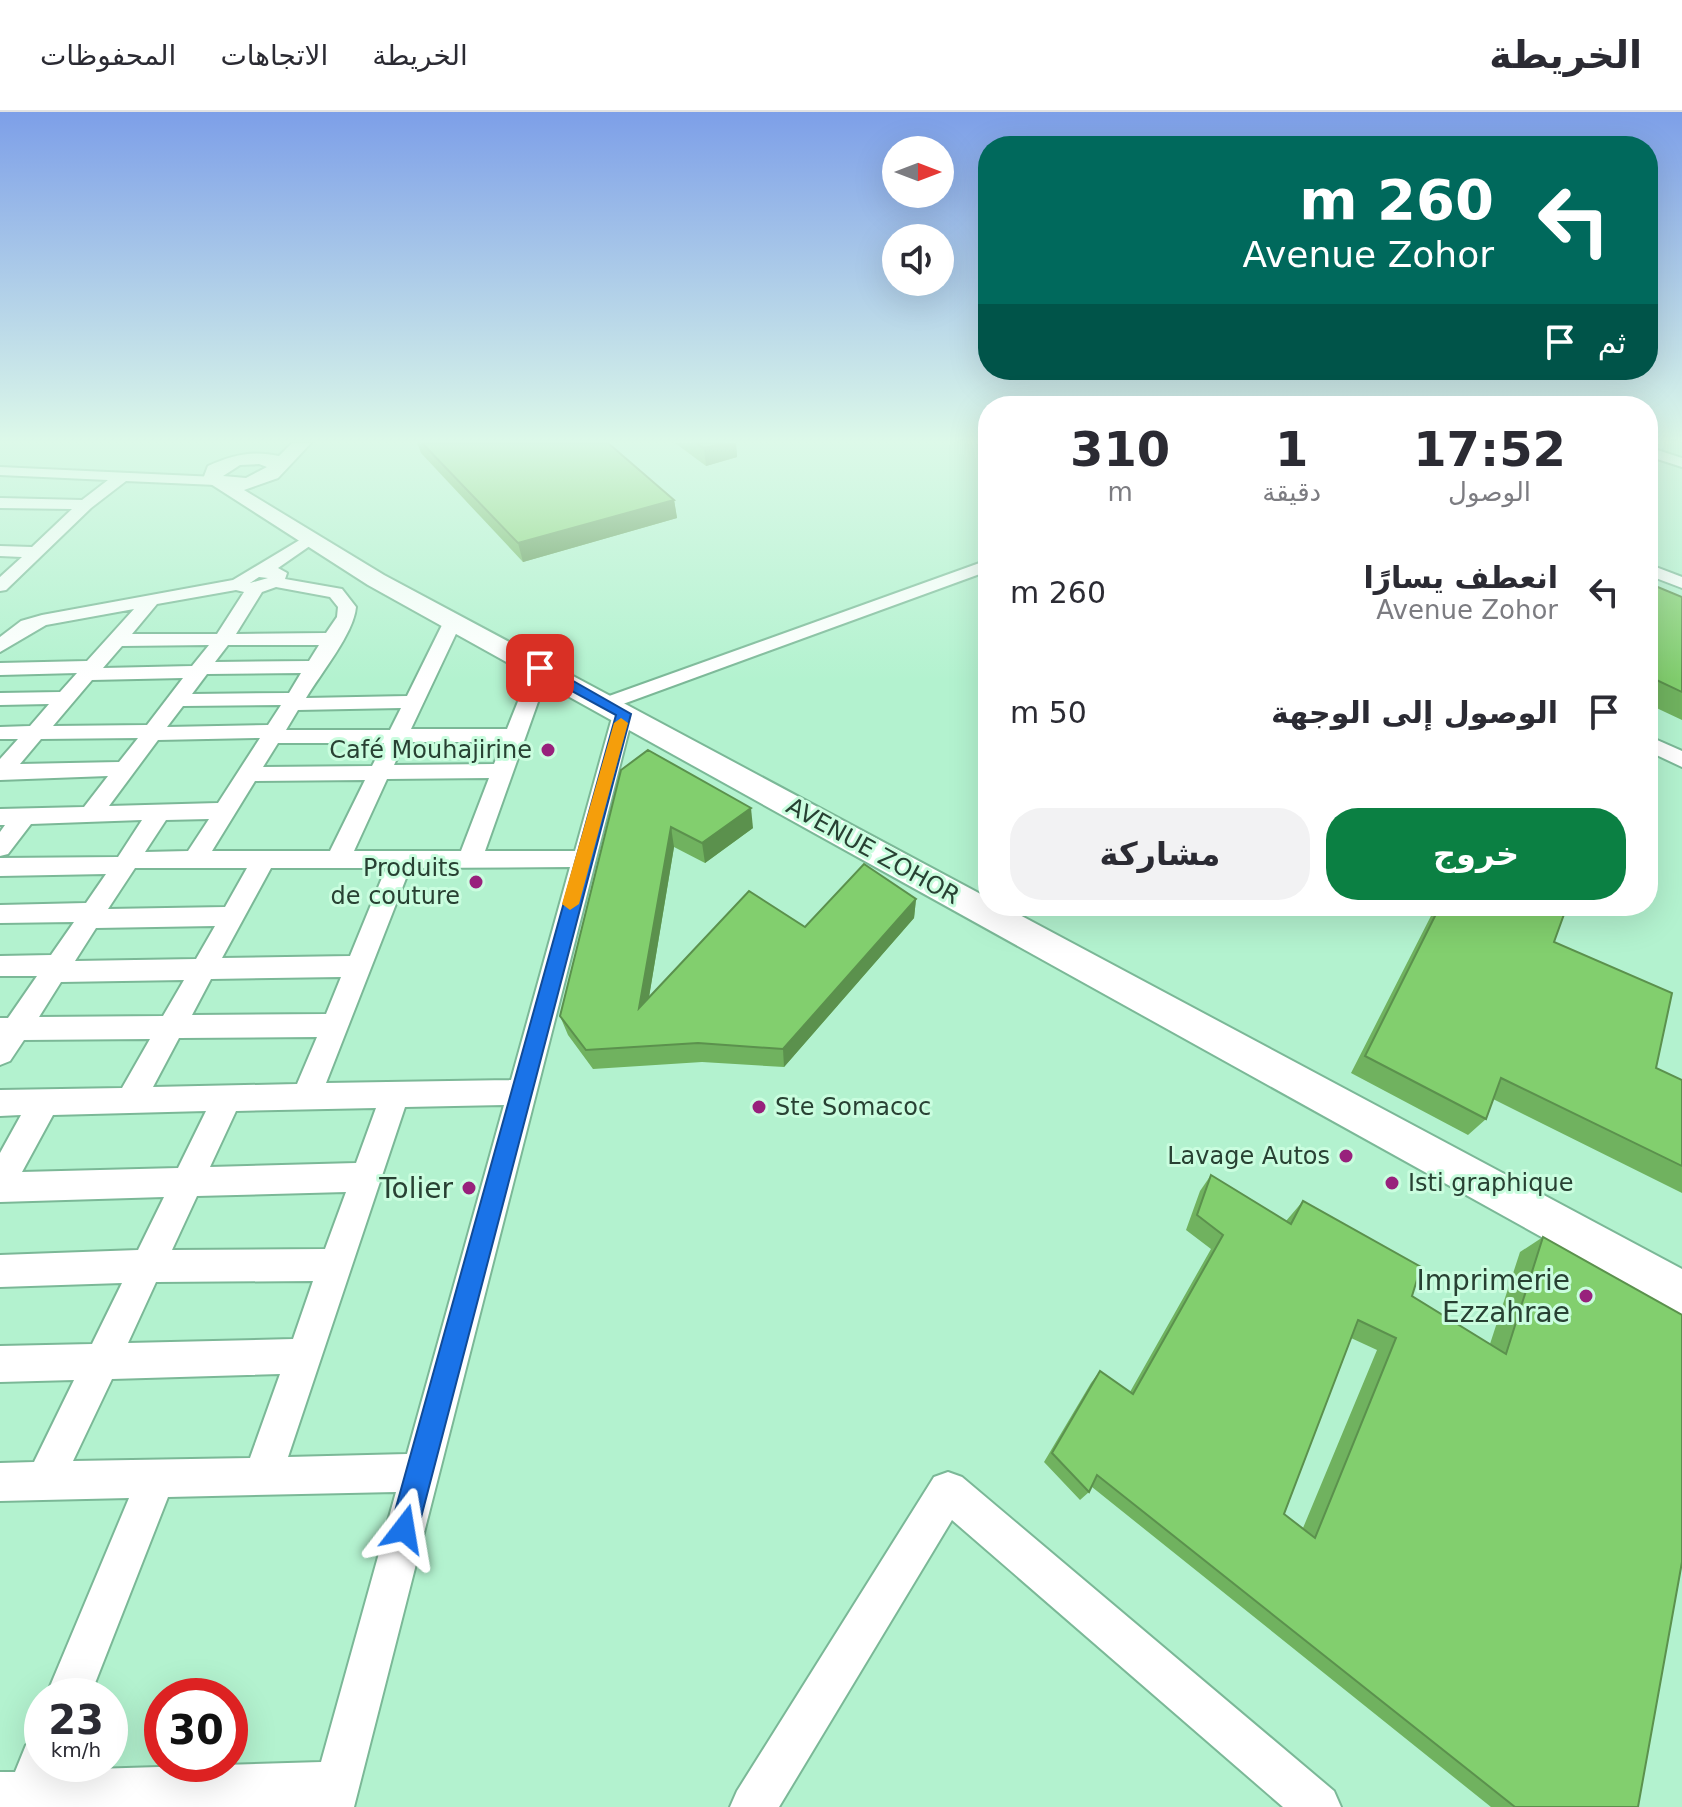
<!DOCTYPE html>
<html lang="ar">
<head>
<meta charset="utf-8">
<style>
	body { margin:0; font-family:"DejaVu Sans","Noto Naskh Arabic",sans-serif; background:#f2f2f3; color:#2b2b33; direction:rtl; height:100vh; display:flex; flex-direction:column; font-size:30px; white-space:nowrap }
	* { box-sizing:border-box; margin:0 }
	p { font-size:26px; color:#7c7c81 }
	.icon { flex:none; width:44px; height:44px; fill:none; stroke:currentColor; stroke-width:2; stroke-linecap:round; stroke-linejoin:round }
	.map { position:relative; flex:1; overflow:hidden; direction:ltr }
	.sheet { position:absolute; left:978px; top:284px; width:680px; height:520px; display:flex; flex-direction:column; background:#fff; border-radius:32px; box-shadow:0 8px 32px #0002; direction:rtl }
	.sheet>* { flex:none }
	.guide { position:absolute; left:978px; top:24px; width:680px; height:244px; border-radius:32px; box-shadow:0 8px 32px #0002; direction:rtl; background:#00695c; color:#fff; overflow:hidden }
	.needle { width:52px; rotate:90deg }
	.fabs { position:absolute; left:882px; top:24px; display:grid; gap:16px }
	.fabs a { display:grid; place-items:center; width:72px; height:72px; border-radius:50%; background:#fff; box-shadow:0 8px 32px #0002; font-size:40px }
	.speed { position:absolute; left:24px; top:1566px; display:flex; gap:16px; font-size:40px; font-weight:700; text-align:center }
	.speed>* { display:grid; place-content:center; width:104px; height:104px; border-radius:50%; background:#fff; box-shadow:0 8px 32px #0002; line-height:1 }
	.speed small { font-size:20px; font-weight:400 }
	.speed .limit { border:12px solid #d22; background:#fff; color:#111 }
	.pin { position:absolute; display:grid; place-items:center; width:68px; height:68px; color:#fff; margin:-34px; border-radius:16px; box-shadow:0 4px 12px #0006 }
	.me { position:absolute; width:88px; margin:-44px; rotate:14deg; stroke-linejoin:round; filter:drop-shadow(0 0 6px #0008) }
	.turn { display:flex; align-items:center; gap:28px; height:168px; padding:0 32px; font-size:36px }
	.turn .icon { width:104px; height:104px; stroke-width:2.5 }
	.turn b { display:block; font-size:56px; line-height:68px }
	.then { display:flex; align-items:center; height:76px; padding:0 32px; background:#0003; gap:16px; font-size:30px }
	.eta { display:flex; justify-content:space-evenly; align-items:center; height:136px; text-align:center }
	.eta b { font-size:48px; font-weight:700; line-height:56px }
	.primary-button { display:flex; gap:16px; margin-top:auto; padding:16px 32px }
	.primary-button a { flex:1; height:92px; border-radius:32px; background:#0b8043; color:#fff; font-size:32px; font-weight:700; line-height:92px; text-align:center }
	.primary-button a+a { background:#f2f2f3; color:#2b2b33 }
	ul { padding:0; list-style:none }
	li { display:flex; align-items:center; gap:24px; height:120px; padding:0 32px }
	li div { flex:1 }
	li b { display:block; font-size:30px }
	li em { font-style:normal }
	header { display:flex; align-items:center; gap:48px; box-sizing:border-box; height:112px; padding:0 40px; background:#fff; border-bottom:2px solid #e1e1e2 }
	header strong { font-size:38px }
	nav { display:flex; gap:44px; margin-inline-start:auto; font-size:28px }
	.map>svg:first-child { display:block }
</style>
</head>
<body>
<header>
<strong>الخريطة</strong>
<nav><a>الخريطة</a><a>الاتجاهات</a><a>المحفوظات</a></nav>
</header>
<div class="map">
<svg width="1682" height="1695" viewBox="0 0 1682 1695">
	<rect width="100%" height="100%" fill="#b3f2cf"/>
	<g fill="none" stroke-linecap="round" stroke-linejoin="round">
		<g stroke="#7bb897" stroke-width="4">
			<g id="minor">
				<path d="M1648 335 1682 346V355L1648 344Z"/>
				<path d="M0 355 216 365 223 369 216 373 126 369 91 396 6 478 0 479V465L22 445 0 444V434L32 435 72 397 0 396V386L82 388 108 368 0 363Z"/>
				<path d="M308 423 316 428 314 431 278 456 287 461 285 467 342 477 356 495C354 521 321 561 306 586L407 584 444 509 453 504 462 509 411 617H507L533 552H547L550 556 485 739H575L613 602 623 596 633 602 354 1695H0V1660H15L26 1633 42 1627V1652H63L61 1658 321 1650 396 1380 168 1385 90 1584H46L129 1386 0 1389V1351L34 1350 74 1268 0 1270V1234L92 1232 122 1171 0 1175V1143L138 1138 164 1085 0 1090V1041L21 1003 0 1004V978L122 976 150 927 24 928 10 949 0 953V906H8L37 864H0V844L51 843 74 810 0 811V793L86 791 106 762 0 764V746L118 745 142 708 31 712 8 742 0 744V720L5 713H0V697L84 695 108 664 0 668V647L18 627H0V615L30 614 49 592 0 593V581L60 580 77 561 0 563V551L87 549 134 497 46 513 0 540V525L21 509 42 503 233 468ZM259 465 268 466 250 471ZM276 475 330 485 338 495 337 505 326 521 236 522 262 480ZM236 478 244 480 217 522H132L157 492ZM209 533 192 554 103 556 122 534ZM228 533H319L309 549 215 550ZM301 561 289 581 192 582 207 562ZM183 566 147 613 53 614 92 568ZM281 593 268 613 167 615 183 594ZM401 596 390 618H286L298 598ZM138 626 119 650 20 652 41 627ZM260 626 218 691 109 694 158 628ZM405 630H503L494 652 394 653ZM278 631H384L372 654 263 655ZM489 666 461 739H354L387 667ZM365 668 330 739H212L255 669ZM209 707 188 739 145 740 166 708ZM570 755 511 968 326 971 410 756ZM135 756H247L225 795 108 797ZM271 756H386L350 844 222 846ZM215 814 196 847 75 849 96 816ZM341 865 326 902 192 903 211 867ZM184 868 163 904 39 905 61 870ZM317 925 297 972 153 975 179 926ZM504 993 407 1342 288 1345 405 995ZM376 996 356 1051 210 1055 236 999ZM206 999 178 1056 22 1060 53 1003ZM346 1080 325 1137 172 1138 197 1084ZM313 1169 293 1227 128 1231 156 1170ZM280 1262 250 1346 73 1349 112 1267Z"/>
				<path d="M988 448V459L612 596H598L595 592 598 588Z"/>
				<path d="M1648 452 1682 465V476L1648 463Z"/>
				<path d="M1648 624 1682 639V655L1648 639Z"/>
				<path d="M948 1360 962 1365 1334 1679 1341 1695H1283L952 1408 779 1695H730L737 1679 934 1365Z"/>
			</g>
		</g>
		<g stroke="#7bb897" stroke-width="4">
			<path id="major" d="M292 331H311L278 366 244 378 384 463 988 786V794H1003L1682 1157V1203L368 473 203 367 208 354C232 343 253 338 279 344ZM259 352 267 355 246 366 223 364 240 353Z"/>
		</g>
		<use href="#minor" fill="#fff" fill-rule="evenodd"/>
		<use href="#major" fill="#fff" fill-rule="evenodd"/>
	</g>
	<g fill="#70b25f" fill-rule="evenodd">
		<path d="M417 331 674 388 677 406 523 450 421 341Z"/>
		<path d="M675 331H736L737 345 706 354Z"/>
		<path d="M1648 471 1682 485V608L1648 592Z"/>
		<path d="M621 658 753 716 705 751 674 735 649 885 805 815 916 787 914 806 784 955 702 950 593 957 568 923 560 904Z"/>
		<path d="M1436 794H1567L1554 830 1656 956 1682 968V1081L1493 987 1486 1007 1468 1023 1351 961Z"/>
		<path d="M1211 1063 1286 1109 1303 1089 1412 1184 1490 1232 1520 1140 1543 1125 1638 1695H1491L1092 1375 1089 1380 1080 1388 1044 1350 1091 1271 1100 1259 1130 1280 1211 1137 1186 1118 1200 1079ZM1351 1226 1377 1238 1303 1416 1284 1402Z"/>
	</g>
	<g fill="#5b914d">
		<path d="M725 331H736L737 345 706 354 704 336Z"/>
		<path d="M674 388 677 406 523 450 518 431Z"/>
		<path d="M751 696 753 716 705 751 702 731Z"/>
		<path d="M671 715 674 735 644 915 639 896Z"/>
		<path d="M916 787 914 806 784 955 783 937Z"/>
	</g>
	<g fill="#82cf6e" stroke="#5b914d" stroke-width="2" fill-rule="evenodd">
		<path d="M422 331H608L674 388 518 431Z"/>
		<path d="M696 331H725L704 336Z"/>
		<path d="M1648 471 1682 485V580L1648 564Z"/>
		<path d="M648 638 751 696 702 731 671 715 639 896 749 779 805 815 864 752 916 787 783 937 698 931 586 938 560 904 621 658Z"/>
		<path d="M1440 794H1567L1554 830 1672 881 1656 956 1682 968V1054L1501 966 1486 1007 1365 944Z"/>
		<path d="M1211 1063 1291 1112 1303 1089 1421 1155 1412 1184 1506 1242 1543 1125 1682 1203V1450L1638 1695H1515L1097 1363 1089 1380 1052 1341 1100 1259 1133 1282 1223 1123 1197 1103ZM1358 1208 1396 1226 1315 1426 1284 1402Z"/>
	</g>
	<linearGradient id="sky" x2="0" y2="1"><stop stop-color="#7d9fe8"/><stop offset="0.58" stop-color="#ddf9e9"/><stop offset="1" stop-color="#ddf9e9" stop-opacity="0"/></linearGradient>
	<rect width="1682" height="568" fill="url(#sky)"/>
	<path fill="#1a73e8" stroke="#114b97" stroke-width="2" d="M535 553H545L631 602 418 1417 413 1427 404 1431 394 1427 390 1417 616 603 535 559Z"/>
	<path fill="#f59e0b" d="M621 606 628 611 579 792 570 798 562 792 614 611Z"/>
	<g fill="#98217c" stroke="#cafddf" stroke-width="3">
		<circle cx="548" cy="638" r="8"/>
		<circle cx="476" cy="770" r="8"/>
		<circle cx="759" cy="995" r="8"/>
		<circle cx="1346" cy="1044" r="8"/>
		<circle cx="1392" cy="1071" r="8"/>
		<circle cx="469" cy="1076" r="8"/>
		<circle cx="1586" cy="1184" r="8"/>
	</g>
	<g text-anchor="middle" stroke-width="6" stroke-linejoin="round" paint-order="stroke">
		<g font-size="24" fill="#284133" stroke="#cafddf" text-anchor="end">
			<text x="532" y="646">Café Mouhajirine</text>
			<text x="460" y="764">Produits<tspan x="460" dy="28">de couture</tspan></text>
			<text x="775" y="1003" text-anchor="start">Ste Somacoc</text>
			<text x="1330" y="1052">Lavage Autos</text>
			<text x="1408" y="1079" text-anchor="start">Isti graphique</text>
		</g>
		<g font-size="24" fill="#284133" stroke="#cafddf">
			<text transform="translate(873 739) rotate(29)" y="8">AVENUE ZOHOR</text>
		</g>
		<g font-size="28" fill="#284133" stroke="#cafddf" text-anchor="end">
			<text x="453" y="1086">Tolier</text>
			<text x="1570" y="1178">Imprimerie<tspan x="1570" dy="32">Ezzahrae</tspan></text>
		</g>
	</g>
</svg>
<div class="fabs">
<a><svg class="needle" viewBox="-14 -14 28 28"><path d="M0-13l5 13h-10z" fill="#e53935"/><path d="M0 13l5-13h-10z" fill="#7c7c81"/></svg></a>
<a><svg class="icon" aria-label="sound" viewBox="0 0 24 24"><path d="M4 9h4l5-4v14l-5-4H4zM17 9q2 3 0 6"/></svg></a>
</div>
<div class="speed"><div>23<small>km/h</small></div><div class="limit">30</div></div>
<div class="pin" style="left:540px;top:556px;background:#d93025"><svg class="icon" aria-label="arrive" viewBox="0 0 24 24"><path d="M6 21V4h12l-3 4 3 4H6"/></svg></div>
<svg class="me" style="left:404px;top:1417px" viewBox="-20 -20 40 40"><path d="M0-17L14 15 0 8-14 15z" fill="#1a73e8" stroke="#fff" stroke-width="4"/></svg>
<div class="guide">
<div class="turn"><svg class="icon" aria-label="left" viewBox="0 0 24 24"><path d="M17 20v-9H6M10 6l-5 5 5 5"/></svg><div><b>260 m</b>Avenue Zohor</div></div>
<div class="then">ثم<svg class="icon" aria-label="arrive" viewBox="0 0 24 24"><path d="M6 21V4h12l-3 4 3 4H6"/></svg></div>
</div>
<section class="sheet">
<div class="eta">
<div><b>17:52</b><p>الوصول</p></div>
<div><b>1</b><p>دقيقة</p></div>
<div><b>310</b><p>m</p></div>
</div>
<ul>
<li><svg class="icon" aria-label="left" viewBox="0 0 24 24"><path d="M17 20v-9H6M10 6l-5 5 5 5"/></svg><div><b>انعطف يسارًا</b><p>Avenue Zohor</p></div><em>260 m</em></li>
<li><svg class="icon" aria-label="arrive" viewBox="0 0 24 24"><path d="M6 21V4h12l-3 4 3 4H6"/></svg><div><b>الوصول إلى الوجهة</b></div><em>50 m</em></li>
</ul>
<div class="primary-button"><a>خروج</a><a>مشاركة</a></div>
</section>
</div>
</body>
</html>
